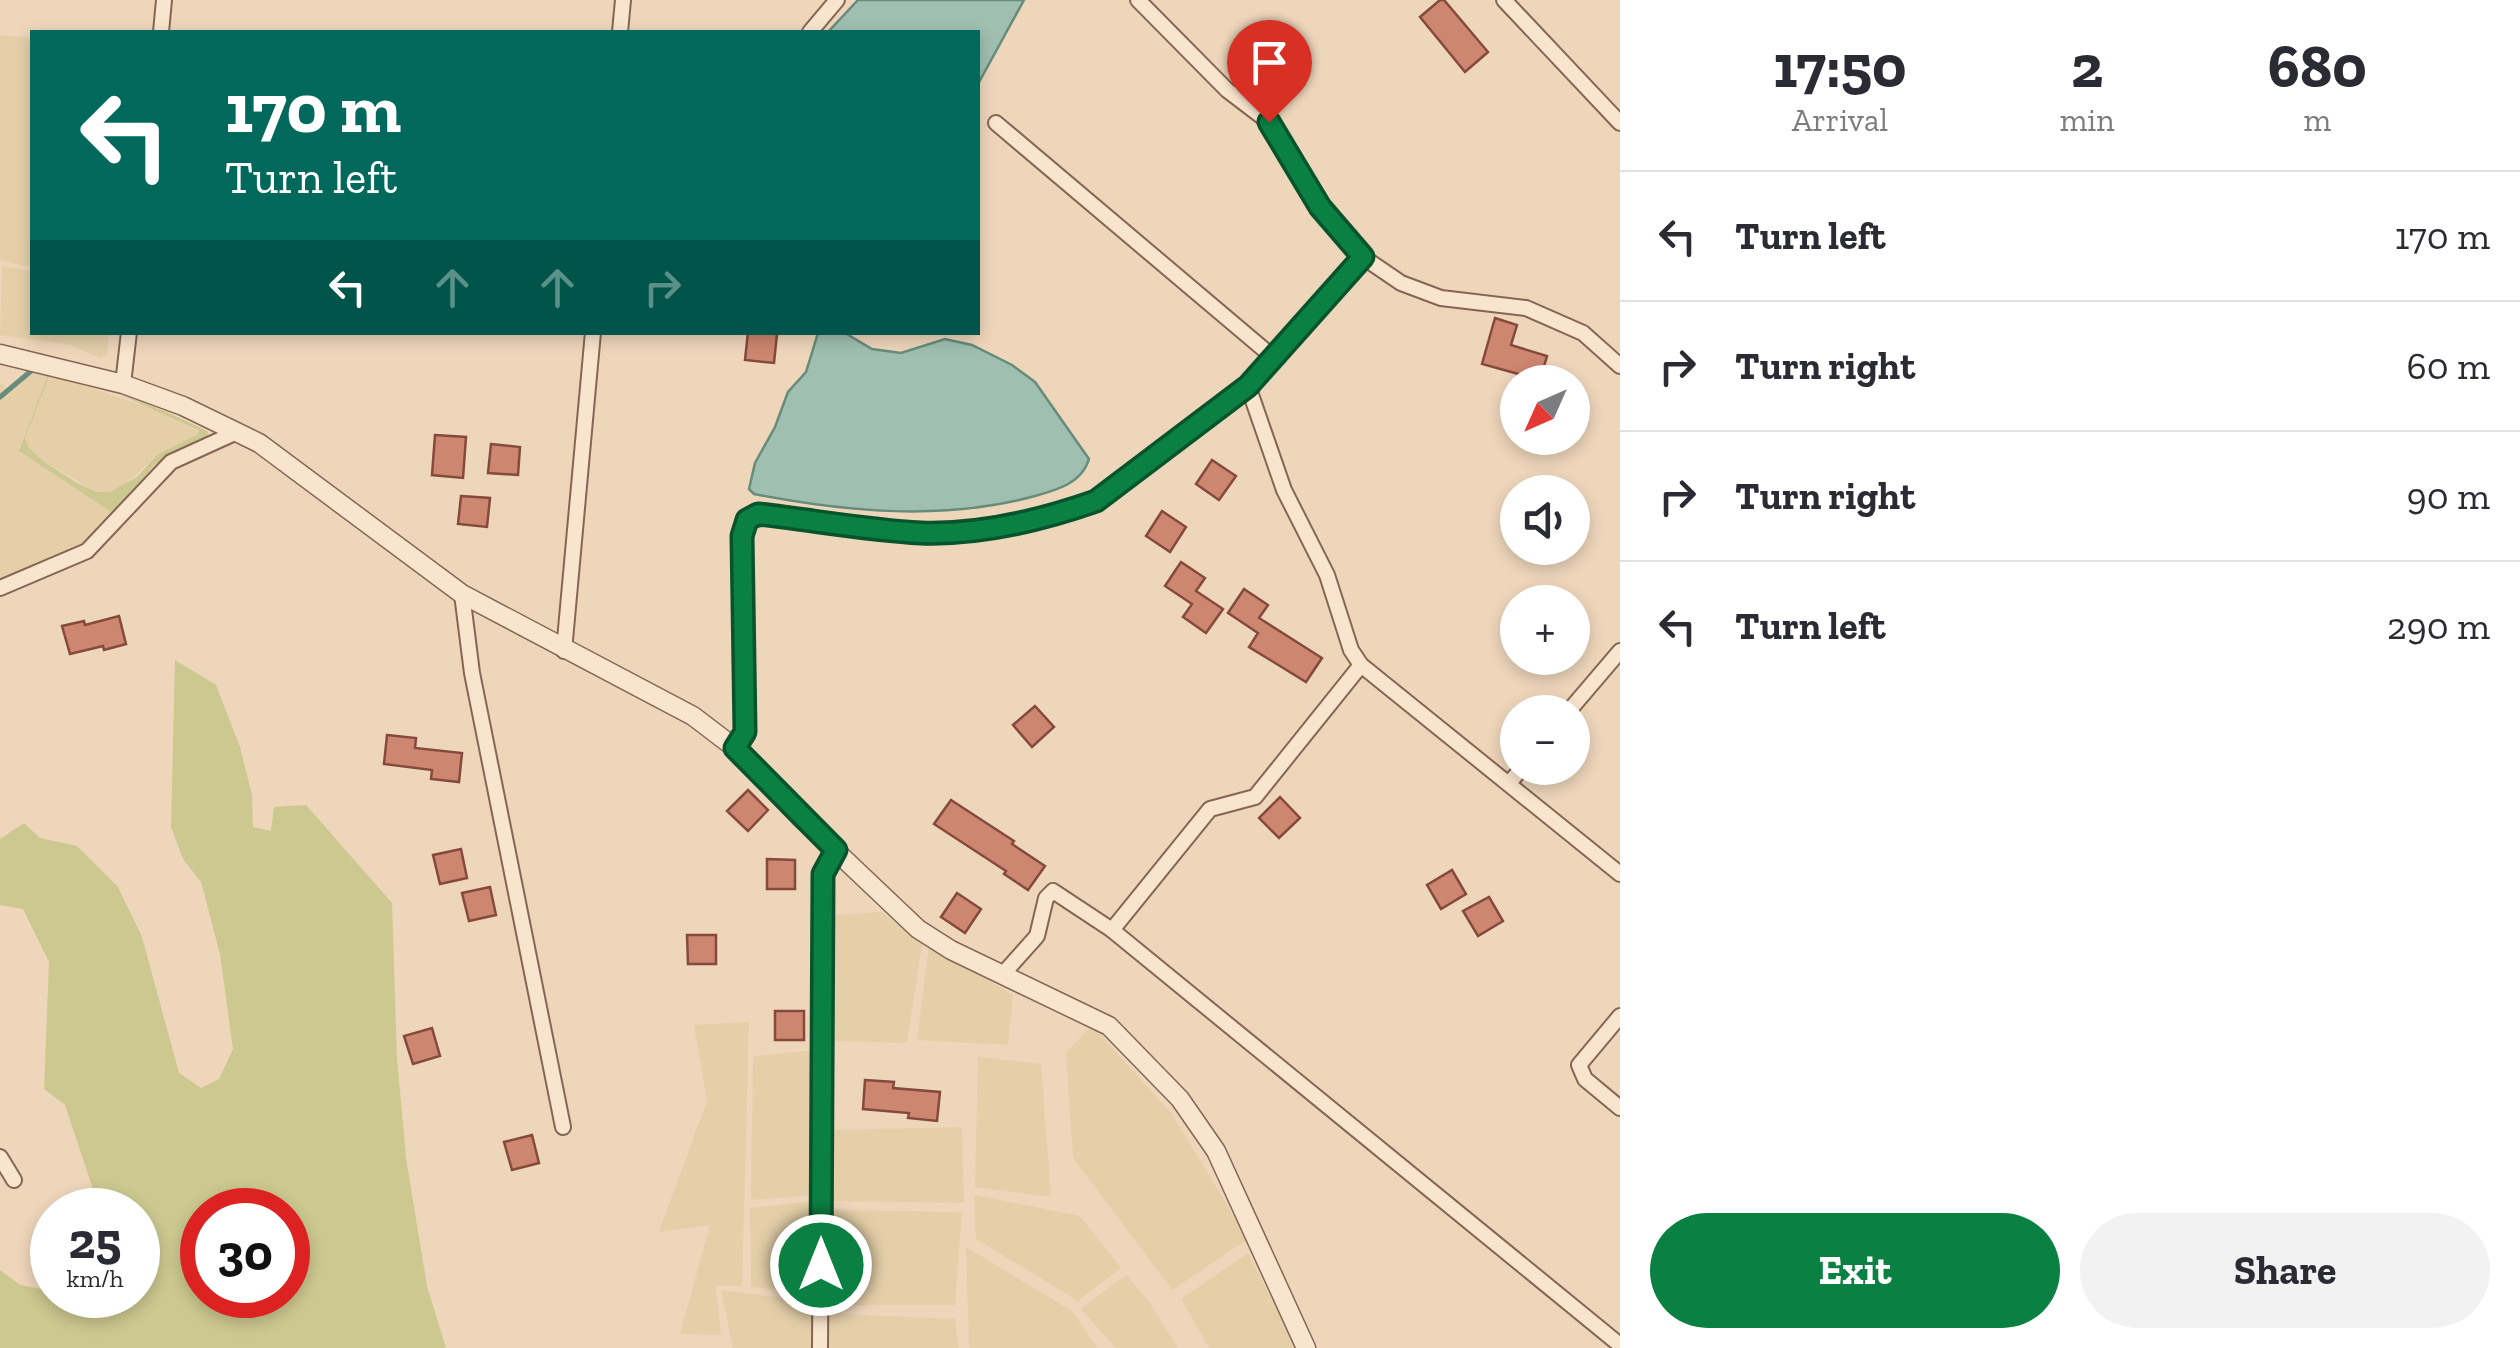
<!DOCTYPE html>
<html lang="en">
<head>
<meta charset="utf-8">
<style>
	body { margin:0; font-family:"Zilla Slab",serif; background:#f2f2f3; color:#2b2b33; height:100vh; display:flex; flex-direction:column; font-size:38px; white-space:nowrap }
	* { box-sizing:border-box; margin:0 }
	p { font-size:32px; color:#7c7c81 }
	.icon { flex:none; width:55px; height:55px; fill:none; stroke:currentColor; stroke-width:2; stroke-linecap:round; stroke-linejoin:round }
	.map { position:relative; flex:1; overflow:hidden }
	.drawer { display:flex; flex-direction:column; background:#fff; width:900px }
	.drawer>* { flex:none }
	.hud { position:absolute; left:30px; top:30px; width:950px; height:305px; border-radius:0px; box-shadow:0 5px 15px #0003; background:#00695c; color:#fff; overflow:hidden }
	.needle { width:65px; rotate:225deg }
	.buttons { position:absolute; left:1500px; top:365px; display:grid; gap:20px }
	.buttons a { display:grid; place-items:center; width:90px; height:90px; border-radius:50%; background:#fff; box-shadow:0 5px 15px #0003; font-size:50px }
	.speed { position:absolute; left:30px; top:1188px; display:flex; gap:20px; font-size:50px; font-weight:700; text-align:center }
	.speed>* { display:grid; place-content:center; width:130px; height:130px; border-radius:50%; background:#fff; box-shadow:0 5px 15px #0003; line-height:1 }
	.speed small { font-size:25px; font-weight:400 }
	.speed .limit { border:15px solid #d22; background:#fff; color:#111 }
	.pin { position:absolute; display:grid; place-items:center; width:85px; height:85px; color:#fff; margin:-102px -42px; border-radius:50% 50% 50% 0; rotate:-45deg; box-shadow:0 0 10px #0007 }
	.pin .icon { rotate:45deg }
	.me { position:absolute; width:110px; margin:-55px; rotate:0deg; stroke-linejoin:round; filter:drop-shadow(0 0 8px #0008) }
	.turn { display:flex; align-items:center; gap:35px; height:210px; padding:0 30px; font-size:45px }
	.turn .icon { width:130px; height:130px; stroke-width:2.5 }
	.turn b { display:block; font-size:70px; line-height:85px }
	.lanes { display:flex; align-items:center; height:95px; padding:0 30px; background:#0003; justify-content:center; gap:50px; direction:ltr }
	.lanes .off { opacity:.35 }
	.eta { display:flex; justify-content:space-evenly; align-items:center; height:170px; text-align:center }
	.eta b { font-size:60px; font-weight:700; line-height:70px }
	.action { display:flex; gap:20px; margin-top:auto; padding:20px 30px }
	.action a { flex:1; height:115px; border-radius:60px; background:#0b8043; color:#fff; font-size:40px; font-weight:700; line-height:115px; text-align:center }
	.action a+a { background:#f2f2f3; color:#2b2b33 }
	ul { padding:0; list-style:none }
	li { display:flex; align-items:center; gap:30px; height:130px; padding:0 30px; border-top:2px solid #e1e1e2 }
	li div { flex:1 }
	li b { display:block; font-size:38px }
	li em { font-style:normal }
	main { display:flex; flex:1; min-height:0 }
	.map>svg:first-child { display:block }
</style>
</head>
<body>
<main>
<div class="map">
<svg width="1620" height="1348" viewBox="0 0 1620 1348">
	<rect width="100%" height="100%" fill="#eed6bb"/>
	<g fill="#e4cfa9">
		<path d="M0 35 32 38V267L0 261Z"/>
		<path d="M2 266 32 271V332L109 333 107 356 100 358 70 345 0 335Z"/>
		<path d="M30 368 49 372 19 451 114 514 89 542 0 582V383L7 389Z"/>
		<path d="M50 374 165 413 199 430 198 434 157 455 124 485 110 492H97L44 462 29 448 25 438Z"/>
		<path d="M882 912 922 944 907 1043 835 1041 833 915Z"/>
		<path d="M929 944 1013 995 1008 1045 917 1040Z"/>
		<path d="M749 1022 742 1286H716L721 1335 680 1334 710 1225 659 1232 707 1101 694 1025Z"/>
		<path d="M1092 1025 1171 1113 1248 1239 1172 1290 1073 1158 1066 1053Z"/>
		<path d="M817 1050 815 1195 751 1200 753 1056Z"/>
		<path d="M978 1057 1041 1064 1051 1197 975 1187Z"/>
		<path d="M962 1127 964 1203 833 1201V1130Z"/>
		<path d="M974 1195 1080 1216 1121 1268 1078 1301 976 1239Z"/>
		<path d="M815 1201 812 1293 751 1287 750 1208Z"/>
		<path d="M828 1210 962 1212 955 1305H821Z"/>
		<path d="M966 1247 1072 1311 1098 1348H969Z"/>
		<path d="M1248 1253 1296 1348H1209L1181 1299Z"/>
		<path d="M1126 1275 1147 1299 1178 1348H1116L1081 1309Z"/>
		<path d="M721 1290 813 1302 811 1348H733Z"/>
		<path d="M821 1313 955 1319 959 1348H825Z"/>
	</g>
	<g fill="#ccc890" fill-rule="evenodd">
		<path d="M49 372C103 388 157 405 207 431L209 436 154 465 114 514 19 451ZM50 374 121 395 199 430 198 434 157 455 137 477 110 492H97L77 483 44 462 29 448 25 438Z"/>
		<path d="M175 660 216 685 240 747 252 795 253 827 271 831 274 807 306 805 392 903 397 1058 406 1158 427 1286 446 1348H0V1270L20 1285 52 1291V1295L95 1298 138 1295V1210H100L65 1105 44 1089 49 962 23 909 0 905V839L24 823 40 838 77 846 118 887 142 937 179 1073 201 1088 219 1079 233 1049 220 954 201 882 183 859 171 827ZM202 1210H288V1295H202Z"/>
	</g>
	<g fill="#a0bfb0" stroke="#678c7c" stroke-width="2.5">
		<path d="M858 0H1024L978 84V32H828Z"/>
		<path d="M818 333H845L872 349 901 353 945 339 972 345 1012 365 1035 382 1089 459C1082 483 1057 490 1035 496 943 521 846 512 754 494L749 489 755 463 775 427 788 392 806 372Z"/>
	</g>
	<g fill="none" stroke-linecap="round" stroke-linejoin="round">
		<path stroke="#678c7c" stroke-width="5" d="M0 397 31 371"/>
	</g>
	<g fill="#cd8670" stroke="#854a3b" stroke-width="2.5">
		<path d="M1440 0H1444L1488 52 1465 72 1420 17Z"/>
		<path d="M1495 318 1517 325 1511 345 1547 356 1540 380 1482 364Z"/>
		<path d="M748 332 777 334 774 363 745 360Z"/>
		<path d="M435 435 466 437 463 478 432 475Z"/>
		<path d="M491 444 520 447 518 475 488 473Z"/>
		<path d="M1212 460 1236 476 1219 500 1196 484Z"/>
		<path d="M461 496 490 498 487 527 458 524Z"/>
		<path d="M1162 511 1186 527 1170 552 1146 536Z"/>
		<path d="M1181 562 1205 578 1196 591 1223 609 1206 633 1183 617 1192 604 1165 586Z"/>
		<path d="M1244 589 1268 605 1259 618 1322 658 1306 682 1249 647 1258 633 1228 613Z"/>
		<path d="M119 616 126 644 104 650 103 646 70 654 62 626 84 621 85 625Z"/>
		<path d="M1035 706 1054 727 1032 747 1013 725Z"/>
		<path d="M387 735 416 738 415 748 462 753 459 782 431 779 432 770 384 764Z"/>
		<path d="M748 790 768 810 748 831 727 811Z"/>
		<path d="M1280 797 1300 818 1279 838 1259 818Z"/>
		<path d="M951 800 1014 841 1012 844 1045 866 1028 890 1004 874 1006 871 934 824Z"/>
		<path d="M461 849 467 878 440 884 433 855Z"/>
		<path d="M767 859 795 860V889H767Z"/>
		<path d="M1452 870 1466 894 1441 909 1427 885Z"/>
		<path d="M490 887 496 915 469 921 462 893Z"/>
		<path d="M957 893 981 909 965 933 941 917Z"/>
		<path d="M1489 897 1503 921 1478 936 1463 911Z"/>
		<path d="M687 935H716V964H688Z"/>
		<rect x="775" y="1011" width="29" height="29"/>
		<path d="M432 1028 440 1056 413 1064 404 1036Z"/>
		<path d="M865 1080 894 1082 893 1088 940 1092 937 1121 908 1118 909 1113 863 1109Z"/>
		<path d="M532 1135 539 1163 512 1170 504 1142Z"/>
	</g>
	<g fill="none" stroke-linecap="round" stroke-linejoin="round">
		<g stroke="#856655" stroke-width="18">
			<g id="minor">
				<path d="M1138 0 1227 90 1269 122 1319 207 1363 257 1401 283 1441 298 1526 308 1583 333 1620 366"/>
				<path d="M1504 0 1620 123"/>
				<path d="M161 32 164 0"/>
				<path d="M620 32 623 0"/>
				<path d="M810 32 837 0"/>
				<path d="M996 123 1274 358"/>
				<path d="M123 384 129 332"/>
				<path d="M1248 386 1284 490 1327 575 1351 650 1361 665 1620 874"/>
				<path d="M0 588 87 551 171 462 237 432"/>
				<path d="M462 594 472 673 563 1127"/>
				<path d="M564 651 593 332"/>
				<path d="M1568 712 1620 651"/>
				<path d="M735 748 745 732 742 535 747 520 758 513 919 533 959 532 1022 522 1096 501 1248 386 1363 257"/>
				<path d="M1510 782 1522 768"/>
				<path d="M1112 930 1210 809 1255 797 1361 665"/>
				<path d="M1004 973 1037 936 1046 898 1053 891 1112 930 1620 1345"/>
				<path d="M1620 1016 1579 1065 1585 1079 1620 1108"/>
				<path d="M0 1157 14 1180"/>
				<path d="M820 1348 823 874 836 850"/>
			</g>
		</g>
		<g stroke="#856655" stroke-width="21">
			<path id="tertiary" d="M0 354 123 384 183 406 259 443 462 594 693 716 735 748 801 818 918 929 951 950 1109 1026 1180 1099 1216 1151 1306 1348"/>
		</g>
		<use href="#minor" stroke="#f9e4ce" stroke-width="14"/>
		<use href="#tertiary" stroke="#f9e4ce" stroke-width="18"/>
	</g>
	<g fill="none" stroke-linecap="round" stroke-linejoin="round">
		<g stroke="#07532c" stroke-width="25">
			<path id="route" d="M821 1265 823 874 836 850 735 748 745 732 742 536 747 520 758 514C812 520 867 530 921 533 979 535 1042 520 1096 501L1248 386 1363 257 1320 207 1269 122"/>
		</g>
		<use href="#route" stroke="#0b8043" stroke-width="18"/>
	</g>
</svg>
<div class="buttons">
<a><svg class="needle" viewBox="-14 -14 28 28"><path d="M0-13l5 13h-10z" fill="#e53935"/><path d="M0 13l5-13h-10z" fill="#7c7c81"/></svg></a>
<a><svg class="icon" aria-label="sound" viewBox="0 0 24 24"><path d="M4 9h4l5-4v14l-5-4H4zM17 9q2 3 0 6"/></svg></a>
<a>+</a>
<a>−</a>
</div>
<div class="speed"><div>25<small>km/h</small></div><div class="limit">30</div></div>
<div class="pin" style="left:1269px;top:122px;background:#d93025"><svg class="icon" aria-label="arrive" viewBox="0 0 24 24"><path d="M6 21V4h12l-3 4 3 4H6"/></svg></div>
<svg class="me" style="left:821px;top:1265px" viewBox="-20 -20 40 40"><circle r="17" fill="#0b8043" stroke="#fff" stroke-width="3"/><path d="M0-11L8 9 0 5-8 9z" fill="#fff"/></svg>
<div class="hud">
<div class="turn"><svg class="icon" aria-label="left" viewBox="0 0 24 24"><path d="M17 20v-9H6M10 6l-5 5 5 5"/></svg><div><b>170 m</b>Turn left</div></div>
<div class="lanes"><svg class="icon" aria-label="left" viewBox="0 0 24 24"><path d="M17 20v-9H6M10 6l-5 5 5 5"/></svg><svg class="icon off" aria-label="ahead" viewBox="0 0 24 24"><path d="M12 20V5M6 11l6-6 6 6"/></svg><svg class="icon off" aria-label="ahead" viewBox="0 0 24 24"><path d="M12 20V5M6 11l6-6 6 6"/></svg><svg class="icon off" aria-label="right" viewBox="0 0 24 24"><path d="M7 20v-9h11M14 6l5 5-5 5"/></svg></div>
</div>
</div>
<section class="drawer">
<div class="eta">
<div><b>17:50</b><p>Arrival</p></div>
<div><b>2</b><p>min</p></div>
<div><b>680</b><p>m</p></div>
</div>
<ul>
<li><svg class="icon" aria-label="left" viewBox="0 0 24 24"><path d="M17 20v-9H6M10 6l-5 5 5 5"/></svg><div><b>Turn left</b></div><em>170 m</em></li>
<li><svg class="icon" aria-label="right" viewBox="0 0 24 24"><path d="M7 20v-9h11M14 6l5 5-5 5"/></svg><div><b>Turn right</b></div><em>60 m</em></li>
<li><svg class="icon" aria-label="right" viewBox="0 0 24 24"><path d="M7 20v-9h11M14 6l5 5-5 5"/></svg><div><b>Turn right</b></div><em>90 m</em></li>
<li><svg class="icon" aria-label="left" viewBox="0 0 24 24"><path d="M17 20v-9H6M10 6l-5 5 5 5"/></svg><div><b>Turn left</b></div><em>290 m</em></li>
</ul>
<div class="action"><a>Exit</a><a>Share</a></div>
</section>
</main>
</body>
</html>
